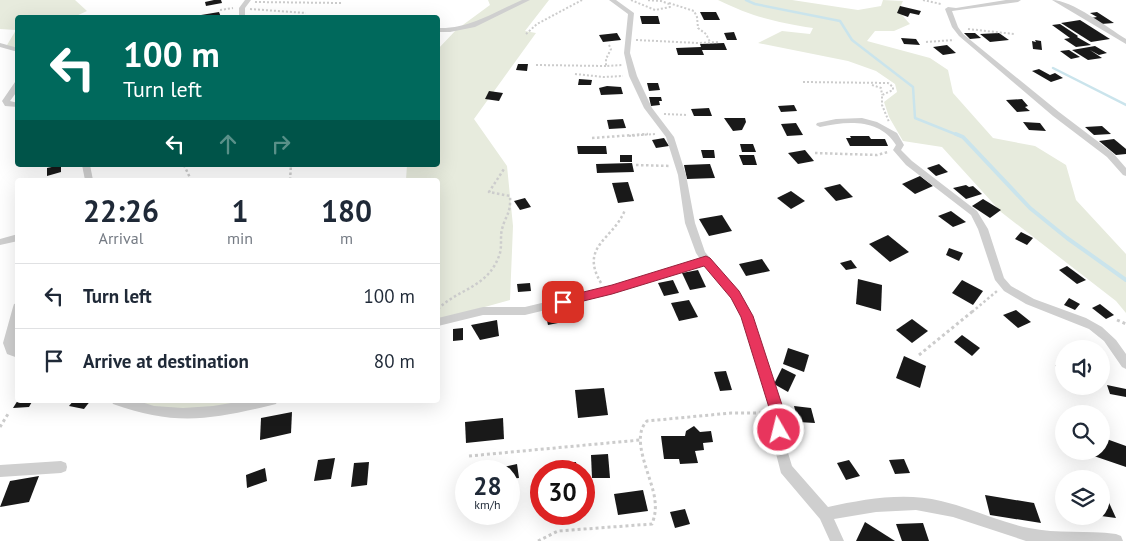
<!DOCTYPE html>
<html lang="en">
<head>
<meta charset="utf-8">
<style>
	body { margin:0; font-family:"PT Sans",sans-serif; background:#f2f2f3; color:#1f2937; height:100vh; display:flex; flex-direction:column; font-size:19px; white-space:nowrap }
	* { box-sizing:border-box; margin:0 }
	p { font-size:16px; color:#747a83 }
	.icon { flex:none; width:28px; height:28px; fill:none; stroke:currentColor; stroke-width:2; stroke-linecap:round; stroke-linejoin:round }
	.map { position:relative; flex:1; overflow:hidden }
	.panel { position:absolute; left:15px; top:178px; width:425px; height:225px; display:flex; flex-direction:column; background:#fff; border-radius:5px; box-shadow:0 5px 20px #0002 }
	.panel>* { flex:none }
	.guide { position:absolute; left:15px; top:15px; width:425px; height:152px; border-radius:5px; box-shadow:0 5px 20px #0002; background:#00695c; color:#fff; overflow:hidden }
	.buttons { position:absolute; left:1055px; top:340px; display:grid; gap:10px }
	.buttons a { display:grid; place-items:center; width:55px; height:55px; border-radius:50%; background:#fff; box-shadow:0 5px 20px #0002; font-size:25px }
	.speed { position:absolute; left:455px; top:460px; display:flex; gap:10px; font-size:25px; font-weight:700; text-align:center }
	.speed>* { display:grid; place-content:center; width:65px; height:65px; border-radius:50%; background:#fff; box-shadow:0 5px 20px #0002; line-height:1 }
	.speed small { font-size:12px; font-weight:400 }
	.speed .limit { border:8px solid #d22; background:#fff; color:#111 }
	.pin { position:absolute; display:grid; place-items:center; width:42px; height:42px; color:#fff; margin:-21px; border-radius:10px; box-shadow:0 2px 8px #0006 }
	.me { position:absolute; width:55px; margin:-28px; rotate:352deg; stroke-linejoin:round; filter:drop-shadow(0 0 4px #0008) }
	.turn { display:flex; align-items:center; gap:18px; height:105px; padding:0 25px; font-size:22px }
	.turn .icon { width:65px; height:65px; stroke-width:2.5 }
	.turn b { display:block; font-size:35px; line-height:42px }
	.lanes { display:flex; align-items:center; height:48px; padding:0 25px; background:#0003; justify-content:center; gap:25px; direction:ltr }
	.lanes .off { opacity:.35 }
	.eta { display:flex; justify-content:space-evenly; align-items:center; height:85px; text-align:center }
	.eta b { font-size:30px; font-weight:800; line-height:35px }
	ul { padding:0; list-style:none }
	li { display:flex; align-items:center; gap:15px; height:65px; padding:0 25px; border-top:1px solid #e0e1e3 }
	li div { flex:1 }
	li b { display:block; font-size:19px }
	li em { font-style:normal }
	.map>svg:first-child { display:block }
</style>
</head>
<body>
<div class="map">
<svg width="1126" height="541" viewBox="0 0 1126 541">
	<rect width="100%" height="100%" fill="#fff"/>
	<g fill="#e7ebdd">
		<path d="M0 0H75L87 11 74 17 18 18 17 52 7 45 16 30 0 29Z"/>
		<path d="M488 0H549L525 31 536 33 474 119 507 166 513 226 510 300 438 320V180H406L407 165H438V49L456 30 490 5Z"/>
		<path d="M718 0H792L858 10 881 6 883 0 903 1C897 12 903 16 910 24L894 31H875L867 41 930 58 948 70 953 93 993 138 1035 146 1066 165 1076 200 1126 254V313L1116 301 1001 212 942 147 903 141 889 117 884 102 897 92 895 84 876 71 848 61 758 43 782 31 810 34 813 28C775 22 753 17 718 0Z"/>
		<path d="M142 400H258L198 410 144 408Z"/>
	</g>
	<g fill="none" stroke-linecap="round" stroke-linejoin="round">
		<g stroke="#cae4ec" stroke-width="2.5">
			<path d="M746 0 755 4 840 21 852 40 913 87 915 118 960 136"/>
			<path d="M1053 68 1126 105"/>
		</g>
		<path stroke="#cae4ec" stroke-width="4" d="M956 134 963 137 1030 208 1067 238 1126 280"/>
	</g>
	<g fill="#191919">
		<path d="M214 0H221L222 3 206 6 205 2Z"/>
		<path d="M900 6 921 11 919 15 910 13 908 17 897 13Z"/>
		<path d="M219 12 221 17 202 18 201 15Z"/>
		<path d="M700 12H716L720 20H704Z"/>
		<path d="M1097 12 1114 23 1101 24 1091 18 1097 17 1090 13Z"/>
		<path d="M640 16H658L660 24H642Z"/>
		<path d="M1080 20 1110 39 1091 42 1061 23Z"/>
		<path d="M1060 24 1078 36 1077 37 1091 45 1076 47 1064 39 1070 38 1052 25Z"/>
		<path d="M734 32 737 40H727L724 33Z"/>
		<path d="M617 33 621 40 603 42 599 35Z"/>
		<path d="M964 33H975L981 38 970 39Z"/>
		<path d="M999 33 1009 40 990 42 980 34Z"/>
		<path d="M901 38 916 39 920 45 904 44Z"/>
		<path d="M1035 40 1041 41 1042 50 1033 49 1032 41 1036 42Z"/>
		<path d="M724 43 727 50H702L704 55H678L676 48 701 47 700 44Z"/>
		<path d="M947 45 956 53 943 55 933 47Z"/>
		<path d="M1095 46 1107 53 1099 55 1090 50 1102 58 1088 60 1072 50Z"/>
		<path d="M1069 50 1080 57 1071 59 1060 51Z"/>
		<path d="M518 64H528L527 71 516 70Z"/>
		<path d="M1039 69 1050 75 1055 73 1063 78 1051 82 1032 71Z"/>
		<path d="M579 79 592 80 591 85H578Z"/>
		<path d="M647 83H658L660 90 649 91Z"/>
		<path d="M607 86 621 87 623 94 601 95 599 88Z"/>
		<path d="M489 91 503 93 499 101 485 99Z"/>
		<path d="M649 97H661L662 101H659L660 105 651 106Z"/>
		<path d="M1022 99 1028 106 1025 107 1030 111 1017 112 1006 100Z"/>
		<path d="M794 105 797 111 781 112 778 106Z"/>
		<path d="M709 108 712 116H694L691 109Z"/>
		<path d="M724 118H745L746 122 742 130 733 131Z"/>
		<path d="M623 119 626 128 609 129 607 120Z"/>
		<path d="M1023 122 1040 123 1046 131 1029 130Z"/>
		<path d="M796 123 803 135 787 136 781 124Z"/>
		<path d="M1102 126 1111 134 1094 135 1085 127Z"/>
		<path d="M850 136H869L871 139H885L888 146H850L846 138H851Z"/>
		<path d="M664 138 669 146 656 148 652 140Z"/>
		<path d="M1114 139 1126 149V154L1116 155 1099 141Z"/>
		<path d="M740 144H753L756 152H742Z"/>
		<path d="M577 146H606L607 154H578Z"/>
		<path d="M701 150H714L715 158H703Z"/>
		<path d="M805 150 814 161 798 164 788 153Z"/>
		<rect x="620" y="155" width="12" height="7"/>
		<path d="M739 155H754L757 165H743Z"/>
		<path d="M632 163 634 172 597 173 596 164Z"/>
		<path d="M710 164 715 178 687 179 684 165Z"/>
		<path d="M939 164 948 172 936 176 927 168Z"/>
		<path d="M61 165V172L47 176V168Z"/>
		<path d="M920 176 933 186 915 194 902 184Z"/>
		<path d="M628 182 634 201 618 203 612 183Z"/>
		<path d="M840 184 853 197 836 201 824 188Z"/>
		<path d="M966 185 969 187 973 186 982 194 966 199 953 188Z"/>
		<path d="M791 191 805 201 791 209 777 198Z"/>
		<path d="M525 198 531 207 520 210 514 201Z"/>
		<path d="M983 199 1001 210 990 218 972 206Z"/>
		<path d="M951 211 966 222 953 227 938 216Z"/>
		<path d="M722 215 732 231 709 236 699 219Z"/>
		<path d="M1021 232 1033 238 1027 245 1015 239Z"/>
		<path d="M888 235 909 252 890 262 869 244Z"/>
		<path d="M949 248 963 253 959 261 946 255Z"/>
		<path d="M762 259 770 271 746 276 739 264Z"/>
		<path d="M851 260 857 268 846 270 840 263Z"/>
		<path d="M1067 266 1086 280 1077 284 1059 270Z"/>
		<path d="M698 270 706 287 690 290 682 273Z"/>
		<path d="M858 279 882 285 881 311 856 304Z"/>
		<path d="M673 280 679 293 664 296 658 283Z"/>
		<path d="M962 280 983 291 973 305 952 293Z"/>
		<path d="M530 283 531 291 518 292 517 284Z"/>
		<path d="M1069 298 1080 304 1075 310 1064 305Z"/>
		<path d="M689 300 698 317 679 321 671 303Z"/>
		<path d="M1100 304 1114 315 1106 319 1092 308Z"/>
		<path d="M559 310 563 322 548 325 545 312Z"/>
		<path d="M1016 310 1031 322 1018 328 1003 315Z"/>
		<path d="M912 319 928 331 912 343 896 330Z"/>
		<path d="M497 320 499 336 480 340 471 325Z"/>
		<path d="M463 328V340L453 341V329Z"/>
		<path d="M962 335 980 348 972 356 954 342Z"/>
		<path d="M788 348 809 355 804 372 783 364Z"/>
		<path d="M1064 355V371L1055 366Z"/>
		<path d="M904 356 926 366 920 388 896 378Z"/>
		<path d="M782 368 796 375 788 392 774 384Z"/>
		<path d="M726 371 732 390 720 391 714 372Z"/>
		<path d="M1107 385 1126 389V397L1110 394Z"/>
		<path d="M604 388 608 415 578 418 575 390Z"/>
		<path d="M18 400H33L29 407 13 408Z"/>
		<path d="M74 400H91L84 409 69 406Z"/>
		<path d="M794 406 811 408 815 423 798 422Z"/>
		<path d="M292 412 291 433 260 440 261 418Z"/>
		<path d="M503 418 504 439 466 443 465 422Z"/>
		<path d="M694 426 700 432 711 431 713 442 703 443 704 450 695 451 698 463 680 464 679 459H664L661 436H685L686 431Z"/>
		<path d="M1101 437 1126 446V467L1088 454V451H1101Z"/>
		<path d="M608 454 610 478H592L591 455Z"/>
		<path d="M335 458 331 479 314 481 318 460Z"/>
		<path d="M904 459 910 473 895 474 889 460Z"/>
		<path d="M849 460 860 476 846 480 837 463Z"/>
		<path d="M369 462 367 485 351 487 354 463Z"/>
		<path d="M576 462 577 471H558L557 463Z"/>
		<path d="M517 464 519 478 509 479V471H505L504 467Z"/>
		<path d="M265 468 267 481 247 488 246 475Z"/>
		<path d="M39 476 29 502 0 507 10 481Z"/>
		<path d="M1101 485 1116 518 1101 516Z"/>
		<path d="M643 490 648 511 618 515 614 494Z"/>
		<path d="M985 495 1034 503 1041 523 990 515Z"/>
		<path d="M685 509 690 524 675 528 670 512Z"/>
		<path d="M865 522 895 541H856Z"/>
		<path d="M923 523 929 541H902L896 524Z"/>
	</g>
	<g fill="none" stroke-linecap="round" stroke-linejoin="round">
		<g stroke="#ccc" stroke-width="2" stroke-dasharray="2 2" stroke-linecap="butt">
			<path d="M631 0 655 10 670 7 669 4 661 1 646 0"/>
			<path d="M923 0 941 4"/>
			<path d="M255 2 341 3"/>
			<path d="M669 3 694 11 697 17 698 28 706 34 710 42"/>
			<path d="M250 9 306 13"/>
			<path d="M220 10 233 8"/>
			<path d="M968 29 1014 34"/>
			<path d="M526 34 537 24 582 0"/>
			<path d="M636 40 698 43 719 42"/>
			<path d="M926 42 954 40"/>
			<path d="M609 45 611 49 606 59V66L622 65"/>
			<path d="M536 65 606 66"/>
			<path d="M575 74 604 77 623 76"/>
			<path d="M803 82 888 83 893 87V90L882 95V105L889 122"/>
			<path d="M872 85 881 88 882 95"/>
			<path d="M664 114 688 115"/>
			<path d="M629 136 655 134"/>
		</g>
		<g stroke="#ccc" stroke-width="2.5" stroke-dasharray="2.5 2.5" stroke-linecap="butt">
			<path d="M592 138 648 134"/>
			<path d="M815 153 877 155 888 152"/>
			<path d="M184 165 191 180"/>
			<path d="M636 165 671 166"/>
			<path d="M290 180 291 165"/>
			<path d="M601 283C579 246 613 240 625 210"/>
			<path d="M438 309C459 288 489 288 500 253 502 245 500 237 502 229 506 214 511 214 510 196L489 192 504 169"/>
			<path d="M972 312 997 291"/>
		</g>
		<g stroke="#ccc" stroke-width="3" stroke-dasharray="3 3" stroke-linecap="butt">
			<path d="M1117 320 1126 324"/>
			<path d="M919 355 973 311"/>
			<path d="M0 427 8 414"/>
			<path d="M469 456 640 440"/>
			<path d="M538 541 558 531 652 524C655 516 656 509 655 501 653 478 629 439 647 421L731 413H767"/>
		</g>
		<g fill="#cfcfcf" fill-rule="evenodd">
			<path d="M245 0H251L245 8V18H239V8Z"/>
			<path d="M522 0H530L475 27 450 32H438V28C470 29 494 12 522 0Z"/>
			<path d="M609 0H616L634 13 630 53 637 76 652 108 674 137 686 175 695 223 705 252 739 292 752 316 784 414 786 446 792 466 828 507C865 499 904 492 941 501 971 508 999 522 1029 528 1057 534 1087 530 1116 534L1121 536 1123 541H1026L953 517 916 510 876 512 834 519 844 541H830L820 519 781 473 774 446 772 414 742 317 731 298 705 265 612 294 525 315H483L438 326V318L483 307H525L612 286 700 259 696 253 685 223 678 175 666 137 644 108 629 76 624 53 628 14Z"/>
			<path d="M1006 0H1021L1018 2 952 11 958 27 963 34 1059 112 1113 153 1126 168V176L1123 175 1107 157 1053 116 959 36 952 27 945 9 948 7 956 8Z"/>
			<path d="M1052 0C1072 0 1108 28 1126 39V44Z"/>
			<path d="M0 43 18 48V52L0 47Z"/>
			<path d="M15 82H18V90L10 101 18 103V107L5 106 2 101Z"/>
			<path d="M862 118 877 122 897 133 904 145 901 150 912 161 977 211 988 229 1004 278 1011 286 1034 299 1086 318 1102 327 1116 340 1126 354V369L1122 367 1104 341 1089 329 1026 304 1004 291 995 280 978 229 971 215 906 165 893 150 896 145C880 118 846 121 820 127L816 125 817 123 836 119Z"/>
			<path d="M82 165H90L93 180H85Z"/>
			<path d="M18 234V241L0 245V239Z"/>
			<path d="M18 303V331L15 343 16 348H18V358L7 354 3 343 13 307 14 304Z"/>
			<path d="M111 400H135L154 406 183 408 213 406 249 400H278L276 404 272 405C211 420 174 426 113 404Z"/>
			<path d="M61 461 66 463 67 467 66 471 61 473 0 477V465Z"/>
		</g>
	</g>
	<path fill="#e8355d" stroke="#97223c" d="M706 256 710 258 739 291 753 316 785 414 786 430 784 435 779 437 774 435 771 414 741 317 731 298 704 266 612 294 563 306 559 305 557 302 559 298 563 297 612 285Z"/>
</svg>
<div class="buttons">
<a><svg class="icon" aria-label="sound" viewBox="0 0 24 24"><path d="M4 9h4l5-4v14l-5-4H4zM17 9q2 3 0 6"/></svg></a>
<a><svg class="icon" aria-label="search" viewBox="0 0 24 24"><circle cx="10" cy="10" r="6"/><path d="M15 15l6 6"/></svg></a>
<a><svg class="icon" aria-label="layers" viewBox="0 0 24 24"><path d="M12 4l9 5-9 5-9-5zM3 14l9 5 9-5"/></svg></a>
</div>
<div class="speed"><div>28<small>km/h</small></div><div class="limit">30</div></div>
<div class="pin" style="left:563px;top:302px;background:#d93025"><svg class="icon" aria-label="arrive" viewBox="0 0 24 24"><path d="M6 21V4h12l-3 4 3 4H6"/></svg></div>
<svg class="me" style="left:779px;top:430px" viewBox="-20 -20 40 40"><circle r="17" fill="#e8355d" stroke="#fff" stroke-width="3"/><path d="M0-11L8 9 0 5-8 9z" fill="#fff"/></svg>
<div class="guide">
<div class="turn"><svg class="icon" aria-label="left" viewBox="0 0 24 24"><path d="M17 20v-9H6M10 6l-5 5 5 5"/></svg><div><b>100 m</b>Turn left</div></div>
<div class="lanes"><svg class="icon" aria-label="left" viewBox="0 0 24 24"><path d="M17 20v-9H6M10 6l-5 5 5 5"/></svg><svg class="icon off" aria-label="ahead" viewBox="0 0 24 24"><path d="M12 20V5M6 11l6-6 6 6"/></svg><svg class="icon off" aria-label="right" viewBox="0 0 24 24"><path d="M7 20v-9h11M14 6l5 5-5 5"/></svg></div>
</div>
<section class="panel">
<div class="eta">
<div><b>22:26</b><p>Arrival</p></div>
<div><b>1</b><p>min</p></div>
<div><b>180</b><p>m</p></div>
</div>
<ul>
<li><svg class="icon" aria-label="left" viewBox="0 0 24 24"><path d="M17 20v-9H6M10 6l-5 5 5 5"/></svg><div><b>Turn left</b></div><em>100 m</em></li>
<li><svg class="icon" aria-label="arrive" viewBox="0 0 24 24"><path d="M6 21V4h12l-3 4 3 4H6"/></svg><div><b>Arrive at destination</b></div><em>80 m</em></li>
</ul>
</section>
</div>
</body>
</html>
